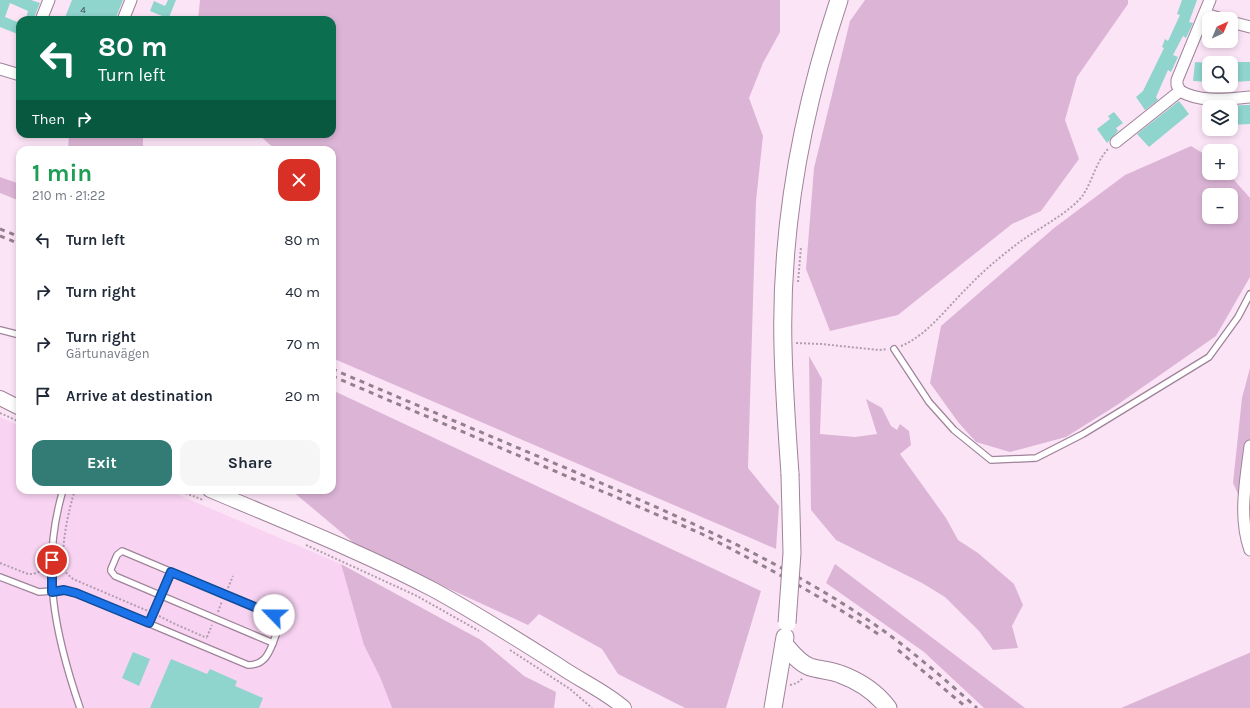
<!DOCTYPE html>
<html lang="en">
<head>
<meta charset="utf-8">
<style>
	body { margin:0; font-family:Karla,sans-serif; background:#f6f6f7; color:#1f2937; height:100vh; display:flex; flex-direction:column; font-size:15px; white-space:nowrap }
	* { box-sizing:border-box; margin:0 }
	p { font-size:13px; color:#747a83 }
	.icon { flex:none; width:22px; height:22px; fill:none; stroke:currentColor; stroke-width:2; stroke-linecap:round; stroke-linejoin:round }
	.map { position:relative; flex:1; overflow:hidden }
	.side { position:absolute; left:16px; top:146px; width:320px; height:348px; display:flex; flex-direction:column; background:#fff; border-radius:12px; box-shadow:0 2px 6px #0003 }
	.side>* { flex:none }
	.hud { position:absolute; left:16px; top:16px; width:320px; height:122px; border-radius:12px; box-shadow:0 2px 6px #0003; background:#0b6e4f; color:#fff; overflow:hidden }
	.needle { width:26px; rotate:44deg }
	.tools { position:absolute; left:1202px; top:12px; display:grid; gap:8px }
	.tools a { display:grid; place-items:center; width:36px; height:36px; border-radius:8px; background:#fff; box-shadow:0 2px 6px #0003; font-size:20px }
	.pin { position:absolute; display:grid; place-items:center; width:34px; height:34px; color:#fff; margin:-17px; border:2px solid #fff; border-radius:50%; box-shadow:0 1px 4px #0007 }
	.me { position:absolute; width:44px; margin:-22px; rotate:293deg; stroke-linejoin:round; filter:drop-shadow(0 0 3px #0008) }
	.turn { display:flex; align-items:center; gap:14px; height:84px; padding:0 16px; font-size:18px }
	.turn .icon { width:52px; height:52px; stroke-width:2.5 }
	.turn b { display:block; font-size:28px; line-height:34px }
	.then { display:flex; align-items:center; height:38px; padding:0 16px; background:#0003; gap:8px; font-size:15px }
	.round { display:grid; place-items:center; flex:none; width:42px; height:42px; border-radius:12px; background:#f6f6f7 }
	.summary { display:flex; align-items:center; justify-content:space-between; height:68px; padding:0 16px }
	h1 { font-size:24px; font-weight:700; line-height:30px; color:#1e9e55 }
	.action { display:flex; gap:8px; margin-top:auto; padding:8px 16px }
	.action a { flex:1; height:46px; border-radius:12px; background:#337b75; color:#fff; font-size:16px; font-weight:700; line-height:46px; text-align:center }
	.action a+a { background:#f6f6f7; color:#1f2937 }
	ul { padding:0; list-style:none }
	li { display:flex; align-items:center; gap:12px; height:52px; padding:0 16px }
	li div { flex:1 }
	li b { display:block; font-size:15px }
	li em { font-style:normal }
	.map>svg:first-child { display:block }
</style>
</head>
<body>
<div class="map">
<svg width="1250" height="708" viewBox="0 0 1250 708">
	<rect width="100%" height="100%" fill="#fce4f7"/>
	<path fill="#f8d4f2" d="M0 417 20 426V490H167L341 564 365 645 380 677 392 708H0Z"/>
	<g fill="#dcb5d6" fill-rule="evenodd">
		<path d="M200 0H780V32L763 63 749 98 763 136 756 201 748 468 779 506 776 549 332 358V150H276L258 134H332V20H198Z"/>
		<path d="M865 0H1128V4L1077 77 1065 120 1079 159 1041 211 1012 224 898 315 830 331 806 269 814 168 850 21Z"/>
		<path d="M69 134H143V150H68Z"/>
		<path d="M1191 146 1209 157V173H1228L1250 198V277L1216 336 1117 405 1066 437 1010 452 976 442 958 422 930 383 941 326 1054 228 1125 175ZM1209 195H1231V217H1209Z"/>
		<path d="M0 177 20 184V201L0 193Z"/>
		<path d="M809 356 822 379 820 434 855 437 877 434 866 399 882 408 891 426 897 430 900 424 909 431 911 445 900 454 946 518 958 540 978 553 1014 584 1023 605 1012 626 1018 648 993 650 979 631 945 597 922 583 836 540 811 510Z"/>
		<path d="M1250 368V520L1233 483 1242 398Z"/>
		<path d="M332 390 761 591 726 708H685L618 674 602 649 539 614 528 625 360 548 291 490H332Z"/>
		<path d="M341 564 481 640 524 676 556 692 554 708H392L380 677 364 645Z"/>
		<path d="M835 564 1025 708H984L924 652 826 583Z"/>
		<path d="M1249 653H1250V708H1121Z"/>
	</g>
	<g fill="#8fd4cd">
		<path d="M0 0H31L40 3 33 20 26 18 28 11 10 3 5 17 20 23V35L0 27Z"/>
		<path d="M72 0H123L115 20H64Z"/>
		<path d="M168 0H176L168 20H160L162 16 150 11 154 1 165 6Z"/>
		<path d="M1182 0H1197L1189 22 1193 23 1186 38 1183 36 1173 55 1178 57 1171 72 1168 70 1156 97 1158 100 1145 110 1136 97 1143 91 1164 48 1162 47 1165 39 1168 41 1180 15 1177 14Z"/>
		<path d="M1195 62 1209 63V82L1193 81Z"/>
		<path d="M1232 62H1250V81L1233 82Z"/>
		<path d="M1179 101 1189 114 1149 147 1137 134Z"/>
		<path d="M1244 105H1250V124L1231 125V106Z"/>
		<path d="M1114 112 1123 123 1116 128 1118 131 1107 143 1097 129 1110 119 1108 116Z"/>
		<path d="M133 652 150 659 139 686 122 678Z"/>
		<path d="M171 659 207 674 210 669 237 681 235 686 263 698 259 708H150Z"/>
	</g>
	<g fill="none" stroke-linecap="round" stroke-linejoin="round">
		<g stroke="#9e8399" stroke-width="8">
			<g id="service">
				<path d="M0 330 20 335"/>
				<path d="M894 349 929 402 954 430 991 460 1036 458 1083 434 1209 357 1238 317 1250 294"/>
				<path d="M63 490C40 567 55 635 80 708"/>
				<path d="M122 551 274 615 278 617 280 624 273 643 115 576 111 571V569L117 555Z"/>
				<path d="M0 577 39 592 64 590 76 593 248 665C263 665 268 656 273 643"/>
				<path d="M149 623 171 572"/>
			</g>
		</g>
		<g stroke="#9e8399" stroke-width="13">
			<g id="minor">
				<path d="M1205 14 1222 19"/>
				<path d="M41 20 49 0"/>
				<path d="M123 20 131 0"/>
				<path d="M1231 22 1250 27"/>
				<path d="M0 69 20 75"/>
				<path d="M1180 91 1177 85V80L1210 0"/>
				<path d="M1180 91C1201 103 1226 99 1250 97"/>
				<path d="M1116 142 1180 91"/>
				<path d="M1250 446C1246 480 1238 516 1250 550"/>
			</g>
		</g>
		<g stroke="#9e8399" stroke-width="16">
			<g id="tertiary">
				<path d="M0 398 20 408"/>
				<path d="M210 490C285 522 362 552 434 590 476 613 517 639 558 665 579 680 605 691 624 708"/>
			</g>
		</g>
		<g stroke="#9e8399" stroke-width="19">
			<g id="primary">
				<path d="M790 474C787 432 784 390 783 347 780 230 802 111 839 0"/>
				<path d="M784 644C791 652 799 663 810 667 819 670 830 670 840 674 859 681 876 692 888 708"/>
				<path d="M773 708 785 637"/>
			</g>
		</g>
		<g stroke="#b19ead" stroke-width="2" stroke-dasharray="2 2" stroke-linecap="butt">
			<path d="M798 282 801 247"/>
			<path d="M796 343 821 344 879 350 887 349"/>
			<path d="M901 346C928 335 948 306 969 286 983 271 1000 257 1017 244 1035 230 1070 213 1083 195 1093 180 1096 161 1109 148"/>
			<path d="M0 413 20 422"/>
			<path d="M75 490C69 508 59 552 65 570 66 574 70 576 73 579L148 611"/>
			<path d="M178 490 203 500"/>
			<path d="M306 545 417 596 479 631"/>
			<path d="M0 563 28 574H33L44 570"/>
			<path d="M228 588 233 576"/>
			<path d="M218 612 222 601"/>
			<path d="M159 616 175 624 207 638"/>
			<path d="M207 637 212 625"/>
			<path d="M510 650 570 689 592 708"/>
			<path d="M790 685 797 683 803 678"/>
		</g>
		<use href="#service" stroke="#fff" stroke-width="5.5"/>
		<use href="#minor" stroke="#fff" stroke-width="11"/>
		<use href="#tertiary" stroke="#fff" stroke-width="14"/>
		<use href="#primary" stroke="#fff" stroke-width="17"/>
		<g stroke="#91808e" stroke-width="3" stroke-dasharray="5 5" stroke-linecap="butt">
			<path d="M0 229 20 237"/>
			<path d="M0 236 20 244"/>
			<path d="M332 369C412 403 492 437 573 471 671 513 769 555 859 614 901 641 940 675 977 708"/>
			<path d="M332 376 700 533C761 564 821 596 878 634"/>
			<path d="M898 650 967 708"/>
		</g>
		<g stroke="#9e8399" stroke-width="19" stroke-linecap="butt">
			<path id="primary-bridge" d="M787 623 792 553 790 474"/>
		</g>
		<use href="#primary-bridge" stroke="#fff" stroke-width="17"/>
	</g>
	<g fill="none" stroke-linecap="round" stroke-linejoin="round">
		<g stroke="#114b97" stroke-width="10">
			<path id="route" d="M52 560V592L64 590 76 593 149 623 171 572 274 615"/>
		</g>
		<use href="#route" stroke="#1a73e8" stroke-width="7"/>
	</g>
	<g text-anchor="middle" stroke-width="3.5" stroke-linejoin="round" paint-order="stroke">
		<g font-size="10" fill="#3c464a">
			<text x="83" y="13">4</text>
		</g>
	</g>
</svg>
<div class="tools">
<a><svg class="needle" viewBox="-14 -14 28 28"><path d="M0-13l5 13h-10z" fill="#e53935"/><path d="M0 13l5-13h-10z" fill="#747a83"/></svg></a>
<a><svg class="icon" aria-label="search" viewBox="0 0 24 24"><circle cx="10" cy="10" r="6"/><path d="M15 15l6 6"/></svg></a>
<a><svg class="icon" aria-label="layers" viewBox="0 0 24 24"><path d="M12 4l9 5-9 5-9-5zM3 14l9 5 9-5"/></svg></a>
<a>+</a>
<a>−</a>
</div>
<div class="pin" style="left:52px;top:560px;background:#d93025"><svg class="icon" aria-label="arrive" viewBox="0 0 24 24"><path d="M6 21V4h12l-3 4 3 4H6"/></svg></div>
<svg class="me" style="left:274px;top:615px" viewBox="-20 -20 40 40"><circle r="19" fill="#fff"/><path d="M0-13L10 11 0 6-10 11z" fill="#1a73e8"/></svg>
<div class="hud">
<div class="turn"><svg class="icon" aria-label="left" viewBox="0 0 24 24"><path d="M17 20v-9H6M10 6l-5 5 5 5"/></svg><div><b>80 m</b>Turn left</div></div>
<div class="then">Then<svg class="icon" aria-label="right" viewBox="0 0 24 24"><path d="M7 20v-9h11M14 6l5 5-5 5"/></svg></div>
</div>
<section class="side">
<div class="summary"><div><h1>1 min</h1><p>210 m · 21:22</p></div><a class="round" style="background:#d93025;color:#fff"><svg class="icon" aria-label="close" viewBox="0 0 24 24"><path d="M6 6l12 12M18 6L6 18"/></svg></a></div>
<ul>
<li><svg class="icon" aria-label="left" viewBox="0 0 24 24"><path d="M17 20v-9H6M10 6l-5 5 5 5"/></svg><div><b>Turn left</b></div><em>80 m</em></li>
<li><svg class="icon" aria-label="right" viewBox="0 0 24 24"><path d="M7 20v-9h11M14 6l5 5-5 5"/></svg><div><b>Turn right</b></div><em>40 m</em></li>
<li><svg class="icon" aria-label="right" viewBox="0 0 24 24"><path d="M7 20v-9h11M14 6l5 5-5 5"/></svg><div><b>Turn right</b><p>Gärtunavägen</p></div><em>70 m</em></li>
<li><svg class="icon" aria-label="arrive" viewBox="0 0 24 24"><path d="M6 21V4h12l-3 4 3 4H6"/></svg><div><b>Arrive at destination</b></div><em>20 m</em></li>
</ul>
<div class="action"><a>Exit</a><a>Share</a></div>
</section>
</div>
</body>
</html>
